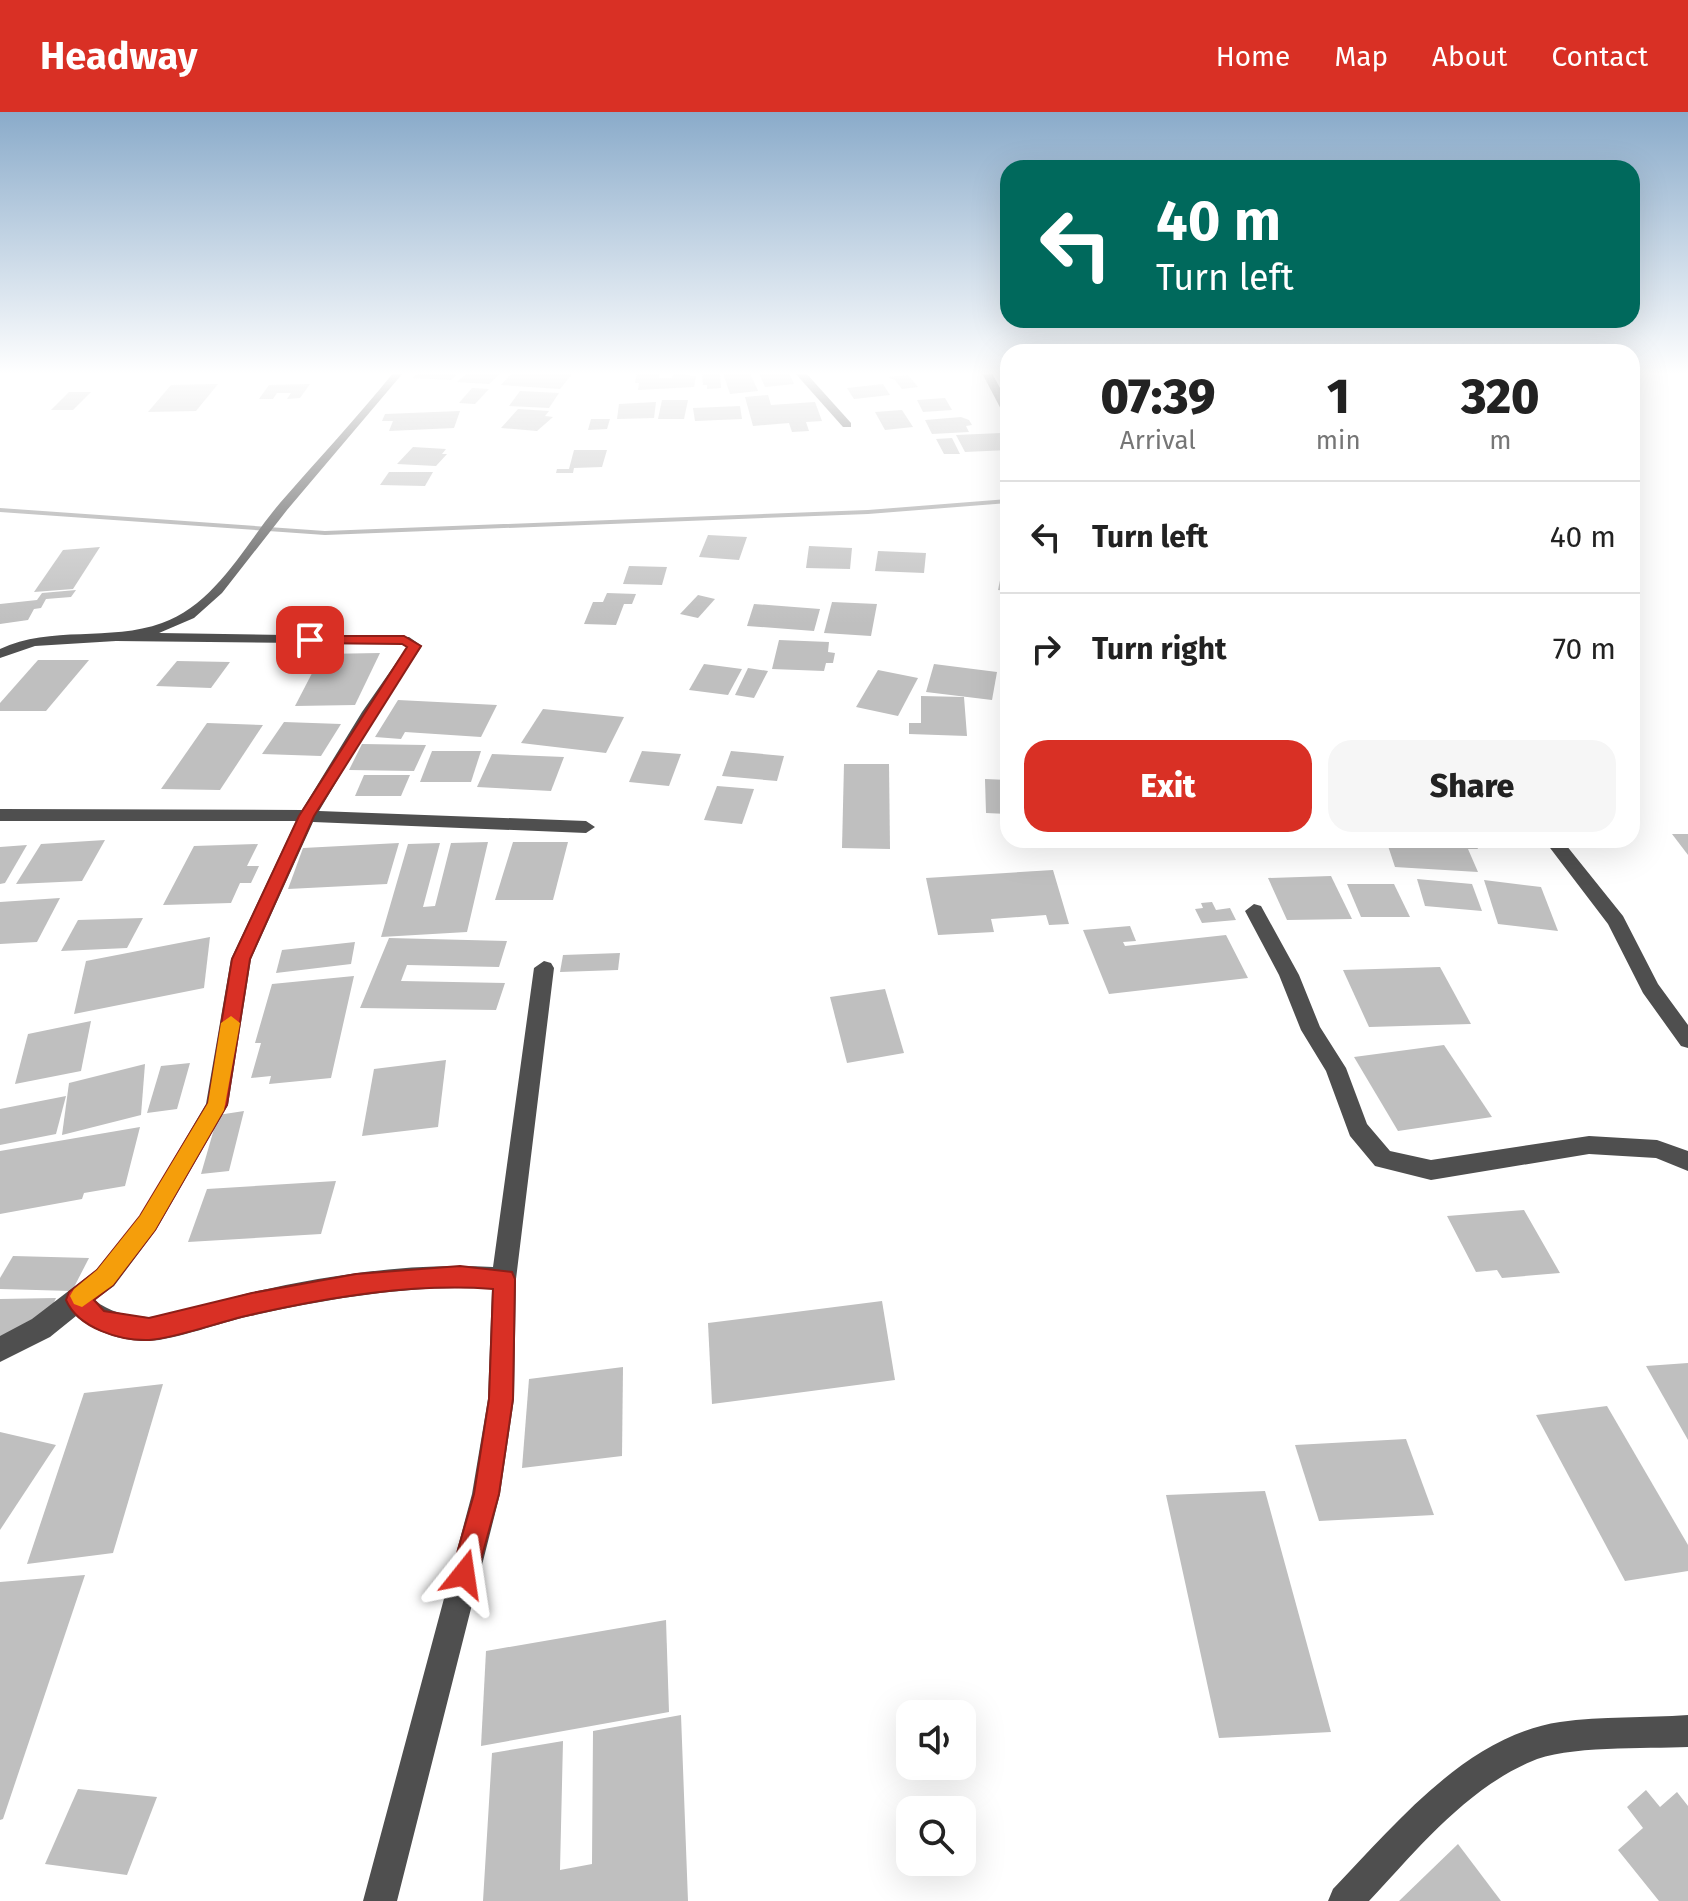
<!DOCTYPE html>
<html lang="en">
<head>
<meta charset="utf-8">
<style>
	body { margin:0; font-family:"Fira Sans",sans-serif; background:#f6f6f6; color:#222; height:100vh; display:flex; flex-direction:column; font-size:30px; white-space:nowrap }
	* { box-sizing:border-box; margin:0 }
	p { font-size:26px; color:#767676 }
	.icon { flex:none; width:44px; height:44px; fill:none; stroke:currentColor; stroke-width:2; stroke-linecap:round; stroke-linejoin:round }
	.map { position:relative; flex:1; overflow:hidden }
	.sheet { position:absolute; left:1000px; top:232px; width:640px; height:504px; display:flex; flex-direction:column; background:#fff; border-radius:24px; box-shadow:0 8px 32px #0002 }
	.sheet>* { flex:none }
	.banner { position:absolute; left:1000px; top:48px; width:640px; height:168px; border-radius:24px; box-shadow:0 8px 32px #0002; background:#00695c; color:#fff; overflow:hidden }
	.tools { position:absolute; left:896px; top:1588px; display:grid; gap:16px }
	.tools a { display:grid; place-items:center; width:80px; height:80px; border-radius:16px; background:#fff; box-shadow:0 8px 32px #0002; font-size:40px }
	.pin { position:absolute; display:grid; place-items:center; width:68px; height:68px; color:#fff; margin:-34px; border-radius:16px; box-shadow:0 4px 12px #0006 }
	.me { position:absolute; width:88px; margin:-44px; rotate:15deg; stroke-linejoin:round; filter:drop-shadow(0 0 6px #0008) }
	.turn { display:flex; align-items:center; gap:28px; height:168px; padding:0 24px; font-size:36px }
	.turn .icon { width:104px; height:104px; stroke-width:2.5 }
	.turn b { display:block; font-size:56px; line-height:68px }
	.eta { display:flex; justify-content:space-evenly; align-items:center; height:136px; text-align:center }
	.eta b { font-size:48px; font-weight:800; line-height:56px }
	.button { display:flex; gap:16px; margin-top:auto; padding:16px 24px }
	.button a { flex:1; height:92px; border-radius:24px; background:#d93025; color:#fff; font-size:32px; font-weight:800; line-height:92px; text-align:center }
	.button a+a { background:#f6f6f6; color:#222 }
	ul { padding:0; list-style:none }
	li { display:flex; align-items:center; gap:24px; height:112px; padding:0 24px; border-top:2px solid #e0e0e0 }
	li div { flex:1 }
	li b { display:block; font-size:30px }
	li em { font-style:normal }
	header { display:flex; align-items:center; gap:48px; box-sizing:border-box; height:112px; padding:0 40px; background:#d93025; color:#fff }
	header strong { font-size:38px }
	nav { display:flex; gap:44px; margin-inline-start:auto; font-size:28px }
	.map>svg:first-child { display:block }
</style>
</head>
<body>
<header>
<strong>Headway</strong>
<nav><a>Home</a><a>Map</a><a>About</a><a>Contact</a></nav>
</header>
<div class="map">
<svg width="1688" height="1789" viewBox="0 0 1688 1789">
	<rect width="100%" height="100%" fill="#fff"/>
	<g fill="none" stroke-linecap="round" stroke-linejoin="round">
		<path fill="#9d9d9d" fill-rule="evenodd" d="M1008 387V391L868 402 325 423 0 400V396L325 419 868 398Z"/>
	</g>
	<g fill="#bfbfbf">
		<path d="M418 261H458L451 268 413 266Z"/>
		<path d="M467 261H501L489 272 457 270Z"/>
		<path d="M512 261H573L560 277 501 273Z"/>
		<path d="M637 261H660L659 266H672L674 261 696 264 694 275 638 278 639 271H635Z"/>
		<path d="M702 261H720L721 276 707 277V273H703Z"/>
		<path d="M723 261H750L758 279 730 282Z"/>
		<path d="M759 261H789L794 272 765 275Z"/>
		<path d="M908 263 918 275 902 277 895 268 888 265Z"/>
		<path d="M218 272 196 299 148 300 171 273Z"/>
		<path d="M310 272 300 286 287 287 291 281H277L273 287H259L269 273Z"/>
		<path d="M883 272 890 283 854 287 847 276Z"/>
		<path d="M472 276 489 277 475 292 459 291Z"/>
		<path d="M520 279 559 281 549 296 509 294Z"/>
		<path d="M69 280H91L73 298H51Z"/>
		<path d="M768 283 771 293 815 290 822 309 806 310 809 319 792 320 789 311 753 314 745 285Z"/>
		<path d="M945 286 952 298 923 300 917 288Z"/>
		<path d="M662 288H688L684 307H658Z"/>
		<path d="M656 290 654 306 617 307 619 292Z"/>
		<path d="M740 294 742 307 695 309 693 296Z"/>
		<path d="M518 297 549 299 545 304 553 305 537 319 501 316Z"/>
		<path d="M902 298 913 315 885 318 875 300Z"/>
		<path d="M460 299 454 316 389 319 393 309H382L385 302Z"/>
		<path d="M961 305 969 308 972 313 966 314 969 320 932 322 925 308Z"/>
		<path d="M591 307H610L607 317 588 318Z"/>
		<path d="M1001 321 1004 327 1008 326V338L965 340 956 323Z"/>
		<path d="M952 326 960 342H944L936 327Z"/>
		<path d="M413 335 446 337 442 342H447L436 354 397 352Z"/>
		<path d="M574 338H607L602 355 574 356 573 361H556L557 357H569Z"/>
		<path d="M389 360H433L425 374 380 373Z"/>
		<path d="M708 423 747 425 739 448 699 445Z"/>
		<path d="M809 434 852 436 850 457 806 456Z"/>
		<path d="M100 435 73 477 34 480 63 438Z"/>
		<path d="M878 439 926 441 924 461 875 459Z"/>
		<path d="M1005 444 1008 445V479L998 478Z"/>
		<path d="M629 454 667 455 662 473 623 472Z"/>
		<path d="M76 478 71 485 46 487 41 496 34 497 28 508 0 512V492L37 488 42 481Z"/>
		<path d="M607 481 636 482 632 492H624L616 513 584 512 593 490H603Z"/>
		<path d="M698 483 715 487 698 506 680 502Z"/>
		<path d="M832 490 877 492 871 524 824 521Z"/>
		<path d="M754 492 820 497 814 519 747 514Z"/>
		<path d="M779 528 829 530 828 540 835 541 833 551H826L824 559 772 557Z"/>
		<path d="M380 541 355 593 295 594 322 542Z"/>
		<path d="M38 548H89L46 599H0V591Z"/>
		<path d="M177 549 230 550 211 576 156 574Z"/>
		<path d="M704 552 742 557 728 583 689 578Z"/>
		<path d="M934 552 997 560 992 588 926 580Z"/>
		<path d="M748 556 768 559 754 586 735 583Z"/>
		<path d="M878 558 918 566 898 604 856 595Z"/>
		<path d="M921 584 964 585 967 624 909 622V611H921Z"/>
		<path d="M398 588 497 593 481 625 405 620 401 627 375 625Z"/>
		<path d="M543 597 624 605 606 641 521 631Z"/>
		<path d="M284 610 341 612 321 644 262 642Z"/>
		<path d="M207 611 263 613 220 678 161 677Z"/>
		<path d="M362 632 426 633 414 659 349 658Z"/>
		<path d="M432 639H481L471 670H420Z"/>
		<path d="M642 639 681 642 669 674 629 670Z"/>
		<path d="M731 639 784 644 777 669 722 664Z"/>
		<path d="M492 642 564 645 551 679 477 675Z"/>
		<path d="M844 652H889L890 737 842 736Z"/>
		<path d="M364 663H410L401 684H355Z"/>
		<path d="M985 667 1008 668V702L986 701Z"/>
		<path d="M717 674 754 677 742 712 704 708Z"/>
		<path d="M1672 722H1688V743Z"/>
		<path d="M105 728 82 769 16 772 41 732Z"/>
		<path d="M1386 728H1474L1478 737H1468L1478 760 1395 755Z"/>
		<path d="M488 730 467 820 381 825 408 732 440 731 423 795 435 794 451 731Z"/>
		<path d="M513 730H568L553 788H495Z"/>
		<path d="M399 731 387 772 288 777 303 736Z"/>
		<path d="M258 732 247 754H259L251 771H240L231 791 163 793 194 734Z"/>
		<path d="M27 733 5 771 0 772V735Z"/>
		<path d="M1053 758 1069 812 1049 813 1046 803 991 807 994 820 938 823 926 766Z"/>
		<path d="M1331 764 1352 807 1287 808 1268 766Z"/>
		<path d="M1417 767 1472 772 1482 799 1425 794Z"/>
		<path d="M1484 768 1541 775 1558 819 1498 812Z"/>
		<path d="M1347 772H1394L1410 805H1361Z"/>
		<path d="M60 786 37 830 0 832V790Z"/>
		<path d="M1212 790 1216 798 1230 796 1236 808 1202 811 1195 797 1203 796 1201 791Z"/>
		<path d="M143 806 127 836 61 839 78 808Z"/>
		<path d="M1130 814 1136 829 1123 830 1125 834 1226 823 1248 866 1109 882 1083 818Z"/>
		<path d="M210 825 204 876 74 902 86 849Z"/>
		<path d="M389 826 507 829 499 855 407 853 401 869 505 871 496 898 360 896Z"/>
		<path d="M355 830 351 852 276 861 282 838Z"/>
		<path d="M620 841 618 858 560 860 563 843Z"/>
		<path d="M1440 855 1471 912 1369 915 1343 858Z"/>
		<path d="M354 864 331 966 269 972 271 964 251 966 261 931H255L272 872Z"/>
		<path d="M885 877 904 941 847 951 830 885Z"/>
		<path d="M91 909 81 959 15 972 28 922Z"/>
		<path d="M1444 933 1492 1005 1398 1019 1354 945Z"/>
		<path d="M446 948 438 1015 362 1024 374 957Z"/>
		<path d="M190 951 177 997 147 1001 161 954Z"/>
		<path d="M145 952 141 1003 62 1023 69 971Z"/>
		<path d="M66 984 56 1022 0 1033V997Z"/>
		<path d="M244 999 229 1059 201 1062 218 1003Z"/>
		<path d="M140 1015 125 1074 84 1081 82 1087 0 1102V1039Z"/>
		<path d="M336 1069 321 1122 188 1130 207 1077Z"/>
		<path d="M1524 1098 1560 1161 1502 1166 1497 1158 1476 1160 1447 1104Z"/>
		<path d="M13 1144 89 1146 72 1179 0 1177V1166Z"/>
		<path d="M56 1186 43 1215 0 1227V1187Z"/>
		<path d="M882 1189 895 1268 712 1292 708 1211Z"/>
		<path d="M1688 1251V1328L1646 1254Z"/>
		<path d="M623 1255 622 1344 522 1356 529 1267Z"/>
		<path d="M163 1272 113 1441 27 1452 84 1281Z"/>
		<path d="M1607 1294 1688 1433V1459L1625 1469 1536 1303Z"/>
		<path d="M0 1320 56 1333 0 1418Z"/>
		<path d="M1406 1327 1434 1403 1319 1409 1295 1333Z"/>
		<path d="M1265 1379 1331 1620 1219 1626 1166 1383Z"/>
		<path d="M85 1463 3 1707 0 1708V1470Z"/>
		<path d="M666 1508 669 1600 481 1634 486 1539Z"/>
		<path d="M681 1603 688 1789H483L492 1641 563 1629 560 1758 592 1752 593 1619Z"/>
		<path d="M78 1677 157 1685 127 1763 45 1752Z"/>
		<path d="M1646 1678 1660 1695 1677 1680 1688 1694V1789H1659L1618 1738 1643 1716 1627 1695Z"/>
		<path d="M1458 1732 1501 1789H1399Z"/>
	</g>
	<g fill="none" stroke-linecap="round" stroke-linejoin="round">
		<g fill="#4f4f4f" fill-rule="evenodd">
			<path d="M393 261H403L287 398 222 481 194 506 159 521 409 525 422 534 378 600 319 699 586 709 595 715 586 721 313 710 251 847 228 993 156 1118 114 1174 95 1188C108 1200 129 1204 147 1205 169 1206 224 1187 249 1181 328 1163 413 1150 493 1155L534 856 544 849 551 851 554 856 516 1167 514 1287 500 1382 397 1789H363L472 1382 488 1287 492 1177C412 1172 328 1187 250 1204 223 1210 174 1228 149 1229 124 1230 94 1220 76 1204L50 1225 0 1250V1224L32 1207 96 1158 140 1104 206 992 231 847 296 709H0V697L302 698 362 600 407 535 401 532 116 529 35 534 0 546V537C51 513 110 530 162 511 216 492 245 432 280 391 318 347 357 306 393 261Z"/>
			<path d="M795 261H806L851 311V315H843Z"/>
			<path d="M982 261H992L1008 291V304L1003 301Z"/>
			<path d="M1544 728H1562L1623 804 1658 872 1688 913V936L1681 934 1643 881 1608 812Z"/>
			<path d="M1254 792 1261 794 1299 863 1320 915 1346 956 1367 1012 1390 1039 1431 1048 1589 1024 1657 1028 1688 1039V1059L1656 1046 1589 1042 1431 1068 1375 1054 1350 1024 1326 959 1301 918 1279 863 1245 799Z"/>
			<path d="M1688 1603V1635C1646 1637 1566 1633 1530 1650 1464 1679 1417 1738 1369 1789H1328L1333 1777C1395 1713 1466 1624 1560 1610 1602 1604 1646 1606 1688 1603Z"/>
		</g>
	</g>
	<linearGradient id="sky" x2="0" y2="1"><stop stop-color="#8aabca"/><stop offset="0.51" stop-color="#fff"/><stop offset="1" stop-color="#fff" stop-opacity="0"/></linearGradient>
	<rect width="1688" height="512" fill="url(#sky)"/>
	<path fill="#d93025" stroke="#8d1f18" stroke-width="2" d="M310 524H404L421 534 314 704 250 847 227 993 155 1118 113 1173 94 1188 104 1199 149 1206 252 1181 356 1162 460 1154 512 1160 515 1167 513 1287 499 1382 477 1462 474 1472 464 1475 455 1472 451 1462 474 1382 489 1287 493 1177C413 1171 329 1185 250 1203 221 1209 178 1226 149 1228 120 1229 78 1216 66 1188L69 1180 97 1158 140 1104 208 991 232 847 299 704 407 535 402 532 305 531 303 528Z"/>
	<path fill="#f59e0b" d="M231 904 240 911 224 998 155 1118 113 1173 82 1195 74 1192 70 1184 74 1177 97 1158 140 1104 208 991 221 911Z"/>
</svg>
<div class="tools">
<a><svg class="icon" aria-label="sound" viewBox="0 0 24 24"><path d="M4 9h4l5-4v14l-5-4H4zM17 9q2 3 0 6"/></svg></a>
<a><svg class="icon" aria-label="search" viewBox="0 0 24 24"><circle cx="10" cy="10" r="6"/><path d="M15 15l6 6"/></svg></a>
</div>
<div class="pin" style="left:310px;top:528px;background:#d93025"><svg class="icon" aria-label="arrive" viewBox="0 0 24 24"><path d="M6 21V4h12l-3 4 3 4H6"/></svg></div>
<svg class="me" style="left:464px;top:1462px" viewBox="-20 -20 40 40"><path d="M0-17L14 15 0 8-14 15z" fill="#d93025" stroke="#fff" stroke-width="4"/></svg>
<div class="banner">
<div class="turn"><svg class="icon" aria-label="left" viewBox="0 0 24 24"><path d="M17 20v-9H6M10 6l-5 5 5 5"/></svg><div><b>40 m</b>Turn left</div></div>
</div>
<section class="sheet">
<div class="eta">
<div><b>07:39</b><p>Arrival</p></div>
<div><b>1</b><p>min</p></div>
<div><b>320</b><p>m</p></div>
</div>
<ul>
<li><svg class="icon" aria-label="left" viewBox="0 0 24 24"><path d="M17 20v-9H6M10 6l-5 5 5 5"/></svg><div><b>Turn left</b></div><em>40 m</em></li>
<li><svg class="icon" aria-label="right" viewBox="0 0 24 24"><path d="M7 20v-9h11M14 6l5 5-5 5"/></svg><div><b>Turn right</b></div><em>70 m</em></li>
</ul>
<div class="button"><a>Exit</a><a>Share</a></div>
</section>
</div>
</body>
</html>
